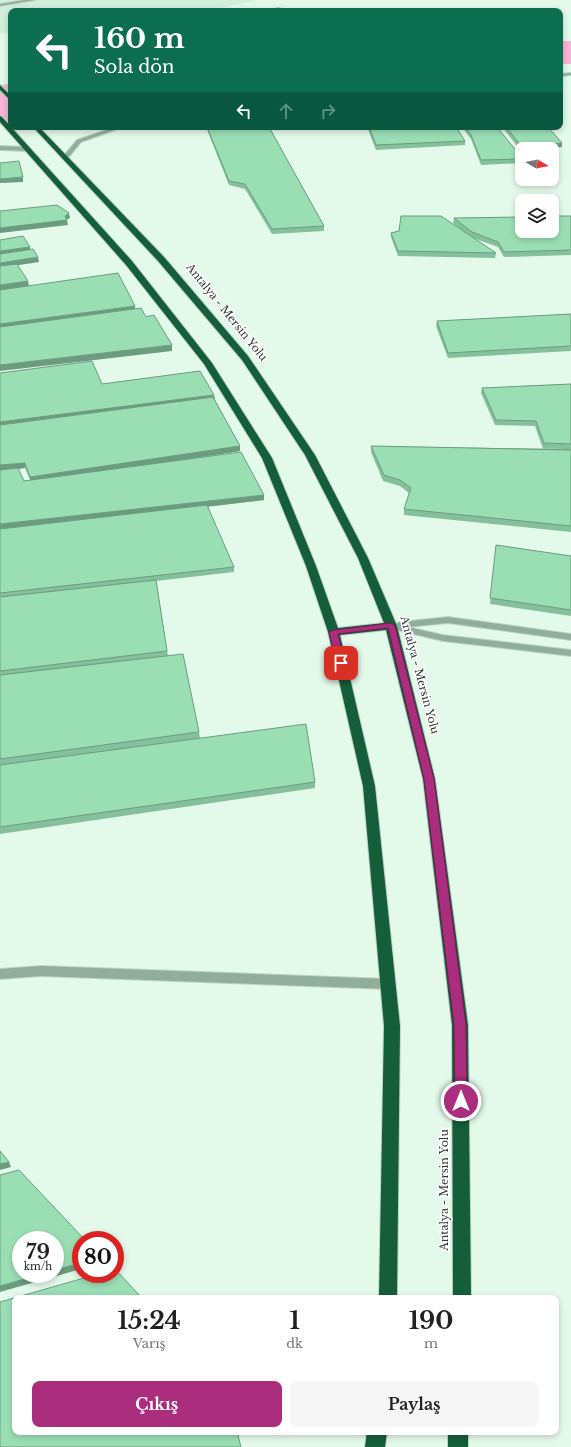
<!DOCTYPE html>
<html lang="tr">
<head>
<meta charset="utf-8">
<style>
	body { margin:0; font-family:"Libre Baskerville",serif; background:#f6f6f6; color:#222; height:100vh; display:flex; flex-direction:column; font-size:15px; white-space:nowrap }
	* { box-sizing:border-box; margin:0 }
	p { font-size:13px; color:#767676 }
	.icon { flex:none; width:22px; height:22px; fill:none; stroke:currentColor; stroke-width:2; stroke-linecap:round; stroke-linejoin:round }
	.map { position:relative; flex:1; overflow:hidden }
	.panel { position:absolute; left:12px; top:1295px; width:547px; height:140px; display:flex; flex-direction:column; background:#fff; border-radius:8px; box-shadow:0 2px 6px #0003 }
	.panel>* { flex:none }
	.banner { position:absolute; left:8px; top:8px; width:555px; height:122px; border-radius:8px; box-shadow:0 2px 6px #0003; background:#0b6e4f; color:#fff; overflow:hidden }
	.needle { width:26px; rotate:100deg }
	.buttons { position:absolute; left:515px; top:142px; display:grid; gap:8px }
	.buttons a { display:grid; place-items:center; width:44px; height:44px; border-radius:8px; background:#fff; box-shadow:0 2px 6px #0003; font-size:20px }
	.speed { position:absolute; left:12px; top:1231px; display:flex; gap:8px; font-size:20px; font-weight:700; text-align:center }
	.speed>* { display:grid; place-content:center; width:52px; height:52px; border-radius:50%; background:#fff; box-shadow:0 2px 6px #0003; line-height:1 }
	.speed small { font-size:10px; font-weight:400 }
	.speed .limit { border:6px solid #d22; background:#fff; color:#111 }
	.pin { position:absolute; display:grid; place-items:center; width:34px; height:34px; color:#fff; margin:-17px; border-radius:8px; box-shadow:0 2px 6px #0006 }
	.me { position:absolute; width:44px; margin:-22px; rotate:0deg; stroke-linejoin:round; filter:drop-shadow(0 0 3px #0008) }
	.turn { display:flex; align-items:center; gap:14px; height:84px; padding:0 20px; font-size:18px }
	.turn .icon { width:52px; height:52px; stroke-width:2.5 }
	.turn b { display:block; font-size:28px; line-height:34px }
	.lanes { display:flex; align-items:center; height:38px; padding:0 20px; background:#0003; justify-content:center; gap:20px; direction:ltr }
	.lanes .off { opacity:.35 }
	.eta { display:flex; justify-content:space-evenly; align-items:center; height:68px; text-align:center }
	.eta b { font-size:24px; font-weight:700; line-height:28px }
	.primary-button { display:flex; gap:8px; margin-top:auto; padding:8px 20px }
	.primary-button a { flex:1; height:46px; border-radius:8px; background:#ab2d7d; color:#fff; font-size:16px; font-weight:700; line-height:46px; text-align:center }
	.primary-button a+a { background:#f6f6f6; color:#222 }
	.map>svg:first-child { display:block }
</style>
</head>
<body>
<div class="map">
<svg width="571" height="1447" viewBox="0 0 571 1447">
	<rect width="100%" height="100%" fill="#e3f9ea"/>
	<path fill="#d2efdc" d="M0 0H258L204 11H11V33L0 34Z"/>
	<g fill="#f8b3d7">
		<rect x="560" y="41" width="11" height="23"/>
		<path d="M11 84V124L0 125V85Z"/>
	</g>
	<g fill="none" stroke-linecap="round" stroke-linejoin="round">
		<g stroke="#bfd3c6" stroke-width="2">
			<g id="minor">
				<path d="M25 0H35L0 6V4Z"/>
				<path d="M571 73V75L560 76V74Z"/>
				<path d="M115 127H123L81 142 67 159 62 158 77 140Z"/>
				<path d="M0 146 28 147 31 149 28 151 0 150Z"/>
				<path d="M448 617 571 634V640L448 623 408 627 443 635 571 650V656L443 641 388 628 386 626 391 623 396 624 400 622Z"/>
				<path d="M41 966 388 979 392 980 394 984 392 988 388 989 41 976 0 979V969Z"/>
			</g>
		</g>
		<g stroke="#bfd3c6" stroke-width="2">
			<g id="highway">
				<path d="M0 85 11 96V101L0 90Z"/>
				<path d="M0 116 2 117 132 261 212 363 272 458 316 566 338 628 384 623 358 558 305 455 242 360 158 261 33 127H39L164 257 248 356 315 455 368 558 397 626 435 779 468 1025 471 1298H453L452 1025 423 779 386 630 340 635 375 786 400 1026 397 1298H379L384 1026 363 786 328 632 306 566 262 458 204 364 126 265 0 122Z"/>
				<path d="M367 1432H387L385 1447H365Z"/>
				<rect x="448" y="1432" width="20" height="15"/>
			</g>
		</g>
		<use href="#minor" fill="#91ae9b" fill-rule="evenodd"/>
		<use href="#highway" fill="#155e3a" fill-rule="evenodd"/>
	</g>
	<g fill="#84c09b" fill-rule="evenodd">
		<path d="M206 127H269L324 226V231L272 234 245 189 229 185Z"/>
		<path d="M367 127H456L465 141V145L376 150Z"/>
		<path d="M462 127H497L522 158V163L481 165 471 139Z"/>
		<path d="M502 127H548L562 143V147L521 151Z"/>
		<path d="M571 216V255L504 257 498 247 473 238 496 253 495 258 398 256 391 237V233L399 231 464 232 453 223 454 218Z"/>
		<path d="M571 314V351L448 358 436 326 437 321Z"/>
		<path d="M0 373 102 384 214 395 215 400 240 446V451L190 459 264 495V500L207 507 234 567V572L156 581 168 656 199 732 200 738 129 748 315 782V788L0 834ZM25 468 30 480 24 481 18 469Z"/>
		<path d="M571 384V532L404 515V509L409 493 400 486 383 481 371 452V446L565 449H543L535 426 495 425 481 393 482 388Z"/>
		<path d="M496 545 571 556V616L490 604Z"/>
	</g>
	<g fill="#6c9c7e">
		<path d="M562 143V147L541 149H522V151H521L522 147Z"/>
		<path d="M23 177V182L0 183V179Z"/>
		<path d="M69 213 70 218 66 220H67L68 225 0 233V228L65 216Z"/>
		<path d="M30 247V252L0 256V251Z"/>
		<path d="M38 257 39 262 0 268V263Z"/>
		<path d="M28 281 29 286 0 290V285Z"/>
		<path d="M135 306V311L0 329V324Z"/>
		<path d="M172 345V351L0 371V365Z"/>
		<path d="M214 395 215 400 0 427V422Z"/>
		<path d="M240 446V451L31 483 30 477Z"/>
		<path d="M25 463V468L0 471V465Z"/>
		<path d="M264 495V500L0 530V524Z"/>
		<path d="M9 1162 11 1167 0 1170V1164Z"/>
		<path d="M81 1263V1269L0 1292V1286L42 1274H55V1270Z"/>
	</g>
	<g fill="#9adfb4" stroke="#6c9c7e">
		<path d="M278 8 305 11H259Z"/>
		<path d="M207 127H269L324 226 272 229 245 184 229 181Z"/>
		<path d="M369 127H456L465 141 376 145Z"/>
		<path d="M465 127H497L522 158V159L481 160 471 135Z"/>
		<path d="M506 127H548L562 143 522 147Z"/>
		<path d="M19 161 23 177 0 179V163Z"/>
		<path d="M57 205 69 213 65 216 67 220 0 228V211Z"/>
		<path d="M401 216H441L496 253 398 251 391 233 399 231Z"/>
		<path d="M552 216H571V250L504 252 498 242 472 232 454 218 522 217V231H552Z"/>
		<path d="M23 236 30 247 0 251V240Z"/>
		<path d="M33 249 38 257 0 263V254Z"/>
		<path d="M17 264 28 281 0 285V266Z"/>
		<path d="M118 273 135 306 0 324V290Z"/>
		<path d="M141 308 146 317 154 315 172 345 0 365V327Z"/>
		<path d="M571 314V346L448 353 437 321Z"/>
		<path d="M92 361 102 384 200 371 214 395 0 422V373Z"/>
		<path d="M571 384V444L544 443 536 421 496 420 482 388Z"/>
		<path d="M213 397 240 446 30 477 25 463 0 465V425Z"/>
		<path d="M371 446 571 450V526L404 509 411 488 400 480 384 475Z"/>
		<path d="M241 452 264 495 0 524V470L18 468 24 481Z"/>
		<path d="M207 505 234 567 0 593V529Z"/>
		<path d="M496 545 571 556V610L490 598Z"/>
		<path d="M156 580 167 651 0 671V597Z"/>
		<path d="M183 654 199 732 0 759V675Z"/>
		<path d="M306 724 315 782 0 827V765Z"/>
		<path d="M0 1151 9 1162 0 1164Z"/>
		<path d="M19 1170 85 1240H81V1263L55 1270V1240H21V1274H42L0 1286V1175Z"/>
		<path d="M115 1269 142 1298H15V1432H237L241 1447H0V1302L98 1274H115Z"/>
	</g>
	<path fill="#ab2d7d" stroke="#6f1d51" d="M391 623 395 626 434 779 466 1025 467 1101 465 1105 461 1106 456 1105 455 1101 454 1025 424 779 388 628 338 634 345 663 341 666 336 663 329 632 334 630Z"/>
	<g text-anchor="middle" stroke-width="3" stroke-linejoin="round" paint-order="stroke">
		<g font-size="11" fill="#313a34" stroke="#fff">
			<text transform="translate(227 312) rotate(51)" y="4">Antalya - Mersin Yolu</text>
			<text transform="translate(420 675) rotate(75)" y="4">Antalya - Mersin Yolu</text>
			<text transform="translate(444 1190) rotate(-90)" y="4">Antalya - Mersin Yolu</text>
		</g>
	</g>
</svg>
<div class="buttons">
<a><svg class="needle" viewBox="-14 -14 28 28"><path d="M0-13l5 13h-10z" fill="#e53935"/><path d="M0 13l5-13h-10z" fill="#767676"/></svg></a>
<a><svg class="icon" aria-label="layers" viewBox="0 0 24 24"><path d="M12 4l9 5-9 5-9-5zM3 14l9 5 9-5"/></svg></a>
</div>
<div class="speed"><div>79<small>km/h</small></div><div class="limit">80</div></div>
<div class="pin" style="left:341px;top:663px;background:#d93025"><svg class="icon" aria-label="arrive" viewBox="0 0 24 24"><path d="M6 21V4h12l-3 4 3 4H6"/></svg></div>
<svg class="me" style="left:461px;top:1101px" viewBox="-20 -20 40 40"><circle r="17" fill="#ab2d7d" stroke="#fff" stroke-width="3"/><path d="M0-11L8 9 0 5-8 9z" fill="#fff"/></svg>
<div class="banner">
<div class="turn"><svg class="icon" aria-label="left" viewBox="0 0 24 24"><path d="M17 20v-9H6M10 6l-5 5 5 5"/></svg><div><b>160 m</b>Sola dön</div></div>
<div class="lanes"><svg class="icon" aria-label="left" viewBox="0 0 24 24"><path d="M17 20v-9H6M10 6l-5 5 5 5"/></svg><svg class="icon off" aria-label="ahead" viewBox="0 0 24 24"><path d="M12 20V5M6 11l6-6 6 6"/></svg><svg class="icon off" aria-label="right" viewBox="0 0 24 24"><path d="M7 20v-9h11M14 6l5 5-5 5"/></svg></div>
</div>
<section class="panel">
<div class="eta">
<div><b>15:24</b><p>Varış</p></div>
<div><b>1</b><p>dk</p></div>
<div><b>190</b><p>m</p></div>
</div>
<div class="primary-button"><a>Çıkış</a><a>Paylaş</a></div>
</section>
</div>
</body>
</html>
